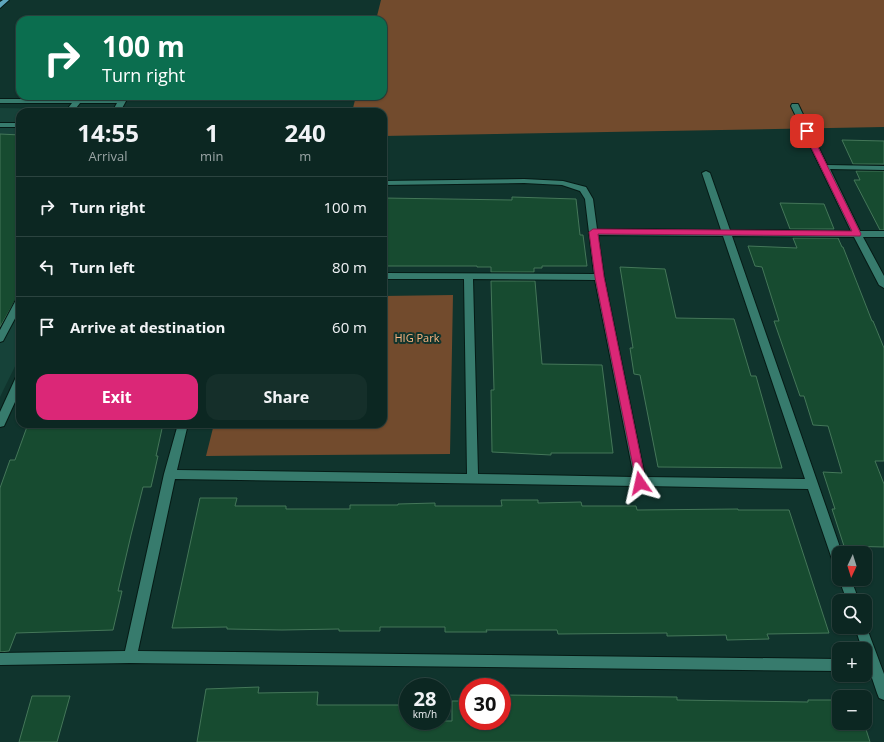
<!DOCTYPE html>
<html lang="en">
<head>
<meta charset="utf-8">
<style>
	body { margin:0; font-family:"Open Sans",sans-serif; background:#152f2a; color:#f1f3f6; height:100vh; display:flex; flex-direction:column; font-size:15px; white-space:nowrap }
	* { box-sizing:border-box; margin:0 }
	p { font-size:13px; color:#9aa5a5 }
	.icon { flex:none; width:22px; height:22px; fill:none; stroke:currentColor; stroke-width:2; stroke-linecap:round; stroke-linejoin:round }
	.map { position:relative; flex:1; overflow:hidden }
	.side { position:absolute; left:16px; top:108px; width:371px; height:320px; display:flex; flex-direction:column; background:#0c2722; border-radius:12px; box-shadow:0 1px 3px #0004,0 0 0 1px #2c4440 }
	.side>* { flex:none }
	.hud { position:absolute; left:16px; top:16px; width:371px; height:84px; border-radius:12px; box-shadow:0 1px 3px #0004,0 0 0 1px #2c4440; background:#0b6e4f; color:#fff; overflow:hidden }
	.needle { width:26px; rotate:184deg }
	.controls { position:absolute; left:832px; top:546px; display:grid; gap:8px }
	.controls a { display:grid; place-items:center; width:40px; height:40px; border-radius:8px; background:#0c2722; box-shadow:0 1px 3px #0004,0 0 0 1px #2c4440; font-size:20px }
	.speed { position:absolute; left:399px; top:678px; display:flex; gap:8px; font-size:20px; font-weight:700; text-align:center }
	.speed>* { display:grid; place-content:center; width:52px; height:52px; border-radius:50%; background:#0c2722; box-shadow:0 1px 3px #0004,0 0 0 1px #2c4440; line-height:1 }
	.speed small { font-size:10px; font-weight:400 }
	.speed .limit { border:6px solid #d22; background:#fff; color:#111 }
	.pin { position:absolute; display:grid; place-items:center; width:34px; height:34px; color:#fff; margin:-17px; border-radius:8px; box-shadow:0 2px 6px #0006 }
	.me { position:absolute; width:44px; margin:-22px; rotate:349deg; stroke-linejoin:round; filter:drop-shadow(0 0 3px #0008) }
	.turn { display:flex; align-items:center; gap:14px; height:84px; padding:0 20px; font-size:18px }
	.turn .icon { width:52px; height:52px; stroke-width:2.5 }
	.turn b { display:block; font-size:28px; line-height:34px }
	.eta { display:flex; justify-content:space-evenly; align-items:center; height:68px; text-align:center }
	.eta b { font-size:24px; font-weight:700; line-height:28px }
	.cta { display:flex; gap:8px; margin-top:auto; padding:8px 20px }
	.cta a { flex:1; height:46px; border-radius:12px; background:#db2777; color:#fff; font-size:16px; font-weight:700; line-height:46px; text-align:center }
	.cta a+a { background:#152f2a; color:#f1f3f6 }
	ul { padding:0; list-style:none }
	li { display:flex; align-items:center; gap:12px; height:60px; padding:0 20px; border-top:1px solid #2c4440 }
	li div { flex:1 }
	li b { display:block; font-size:15px }
	li em { font-style:normal }
	.map>svg:first-child { display:block }
</style>
</head>
<body>
<div class="map">
<svg width="884" height="742" viewBox="0 0 884 742">
	<rect width="100%" height="100%" fill="#10342d"/>
	<path fill="#164239" d="M0 108 128 110 127 112H20V356L0 397Z"/>
	<g fill="#724b2d">
		<path d="M381 0H884V127L383 136V112H352L356 96H383V20H376Z"/>
		<path d="M453 295 450 454 206 456 214 424H383V296Z"/>
	</g>
	<g fill="#174b30" stroke="#447759">
		<path d="M0 134 20 135V292L0 327Z"/>
		<path d="M842 140 884 141V164H853Z"/>
		<path d="M856 171H884V230H880L854 180H860Z"/>
		<path d="M512 197 576 199 580 235H583L587 266H542V268H534V272H491V267H477V266H383V198L512 200Z"/>
		<path d="M780 203 824 204 834 229H790Z"/>
		<path d="M793 238H838L842 247H843L872 321H873L884 348V461H875L884 484V547L844 546 832 509H835L823 472 842 473 828 426 813 425 804 396H800L774 321H779L762 267 755 266 748 246 797 248Z"/>
		<path d="M620 267 665 269 676 318 734 319 751 376H756L782 468 658 467 640 375 634 374 630 348H633Z"/>
		<path d="M491 281H535L542 364 602 365 613 453H551V455L492 452 491 390H494Z"/>
		<path d="M28 424H163L156 456H158L151 487H143L131 535 118 591H122L113 630 16 633 9 651 0 652V488L10 460H15Z"/>
		<path d="M200 498H237L235 506H286V509H350V505H398V504L435 503V506H502L501 500H538V503L581 502 582 506H636L637 510 738 509V510H789L829 633 767 634 769 639 727 640 726 635 667 636V633L558 634 557 630H486L487 632H445V627H380V631H339V629L282 630 227 629V627L172 628Z"/>
		<path d="M259 687 258 693 318 692 317 705H408V721H452V701H468V721H502V695L677 697V700L808 702V700H839V723H864L870 742H197L206 689Z"/>
		<path d="M32 696H70L57 742H19Z"/>
	</g>
	<g fill="none" stroke-linecap="round" stroke-linejoin="round">
		<g stroke="#051a15" stroke-width="2">
			<g id="minor">
				<path d="M0 99H122L126 101 120 112H112L117 103H80L73 112H65L72 103H0Z"/>
				<path d="M792 104H798L799 106 827 165 884 166V170L830 169 860 231H884V237H863L884 276V288L879 285 854 237 732 236 842 553H839V567L835 566 833 562 808 489 645 486 641 488 637 486 175 479 138 651 839 659V671L130 663 0 665V653L125 651 164 474 178 424H188L177 470 467 474 464 279H383V273L594 274 585 199 580 191 562 185 524 183 383 185V181L524 179 563 181 586 187 593 199 597 229 721 230 702 173 706 171 710 173 730 230 851 231 791 106ZM598 235 723 236 805 479 645 477 604 277ZM473 279 595 280 634 477 478 474Z"/>
				<rect x="0" y="123" width="20" height="4"/>
				<path d="M20 297V309L3 341 0 342V330L17 298Z"/>
				<path d="M20 376V391L4 426 0 427V412L16 377Z"/>
				<path d="M839 579H851L859 601H847Z"/>
				<path d="M865 623 884 674V700L879 698 877 693 865 657V649H862L855 627H865Z"/>
			</g>
		</g>
		<g stroke="#051a15" stroke-width="2">
			<path id="major" d="M3 0H9L0 8V2Z"/>
		</g>
		<use href="#minor" fill="#377b6d" fill-rule="evenodd"/>
		<use href="#major" fill="#5ea6bc" fill-rule="evenodd"/>
	</g>
	<path fill="#db2777" stroke="#8e194d" d="M804 129 810 131 861 234 860 236 598 234 604 277 646 483 644 486 640 487 637 486 595 277 589 232 593 229 852 231 803 131Z"/>
	<g text-anchor="middle" stroke-width="4" stroke-linejoin="round" paint-order="stroke">
		<g font-size="11" fill="#fcb581" stroke="#10342d">
			<text x="417" y="342">HIG Park</text>
		</g>
	</g>
</svg>
<div class="controls">
<a><svg class="needle" viewBox="-14 -14 28 28"><path d="M0-13l5 13h-10z" fill="#e53935"/><path d="M0 13l5-13h-10z" fill="#9aa5a5"/></svg></a>
<a><svg class="icon" aria-label="search" viewBox="0 0 24 24"><circle cx="10" cy="10" r="6"/><path d="M15 15l6 6"/></svg></a>
<a>+</a>
<a>−</a>
</div>
<div class="speed"><div>28<small>km/h</small></div><div class="limit">30</div></div>
<div class="pin" style="left:807px;top:131px;background:#d93025"><svg class="icon" aria-label="arrive" viewBox="0 0 24 24"><path d="M6 21V4h12l-3 4 3 4H6"/></svg></div>
<svg class="me" style="left:640px;top:483px" viewBox="-20 -20 40 40"><path d="M0-17L14 15 0 8-14 15z" fill="#db2777" stroke="#fff" stroke-width="4"/></svg>
<div class="hud">
<div class="turn"><svg class="icon" aria-label="right" viewBox="0 0 24 24"><path d="M7 20v-9h11M14 6l5 5-5 5"/></svg><div><b>100 m</b>Turn right</div></div>
</div>
<section class="side">
<div class="eta">
<div><b>14:55</b><p>Arrival</p></div>
<div><b>1</b><p>min</p></div>
<div><b>240</b><p>m</p></div>
</div>
<ul>
<li><svg class="icon" aria-label="right" viewBox="0 0 24 24"><path d="M7 20v-9h11M14 6l5 5-5 5"/></svg><div><b>Turn right</b></div><em>100 m</em></li>
<li><svg class="icon" aria-label="left" viewBox="0 0 24 24"><path d="M17 20v-9H6M10 6l-5 5 5 5"/></svg><div><b>Turn left</b></div><em>80 m</em></li>
<li><svg class="icon" aria-label="arrive" viewBox="0 0 24 24"><path d="M6 21V4h12l-3 4 3 4H6"/></svg><div><b>Arrive at destination</b></div><em>60 m</em></li>
</ul>
<div class="cta"><a>Exit</a><a>Share</a></div>
</section>
</div>
</body>
</html>
